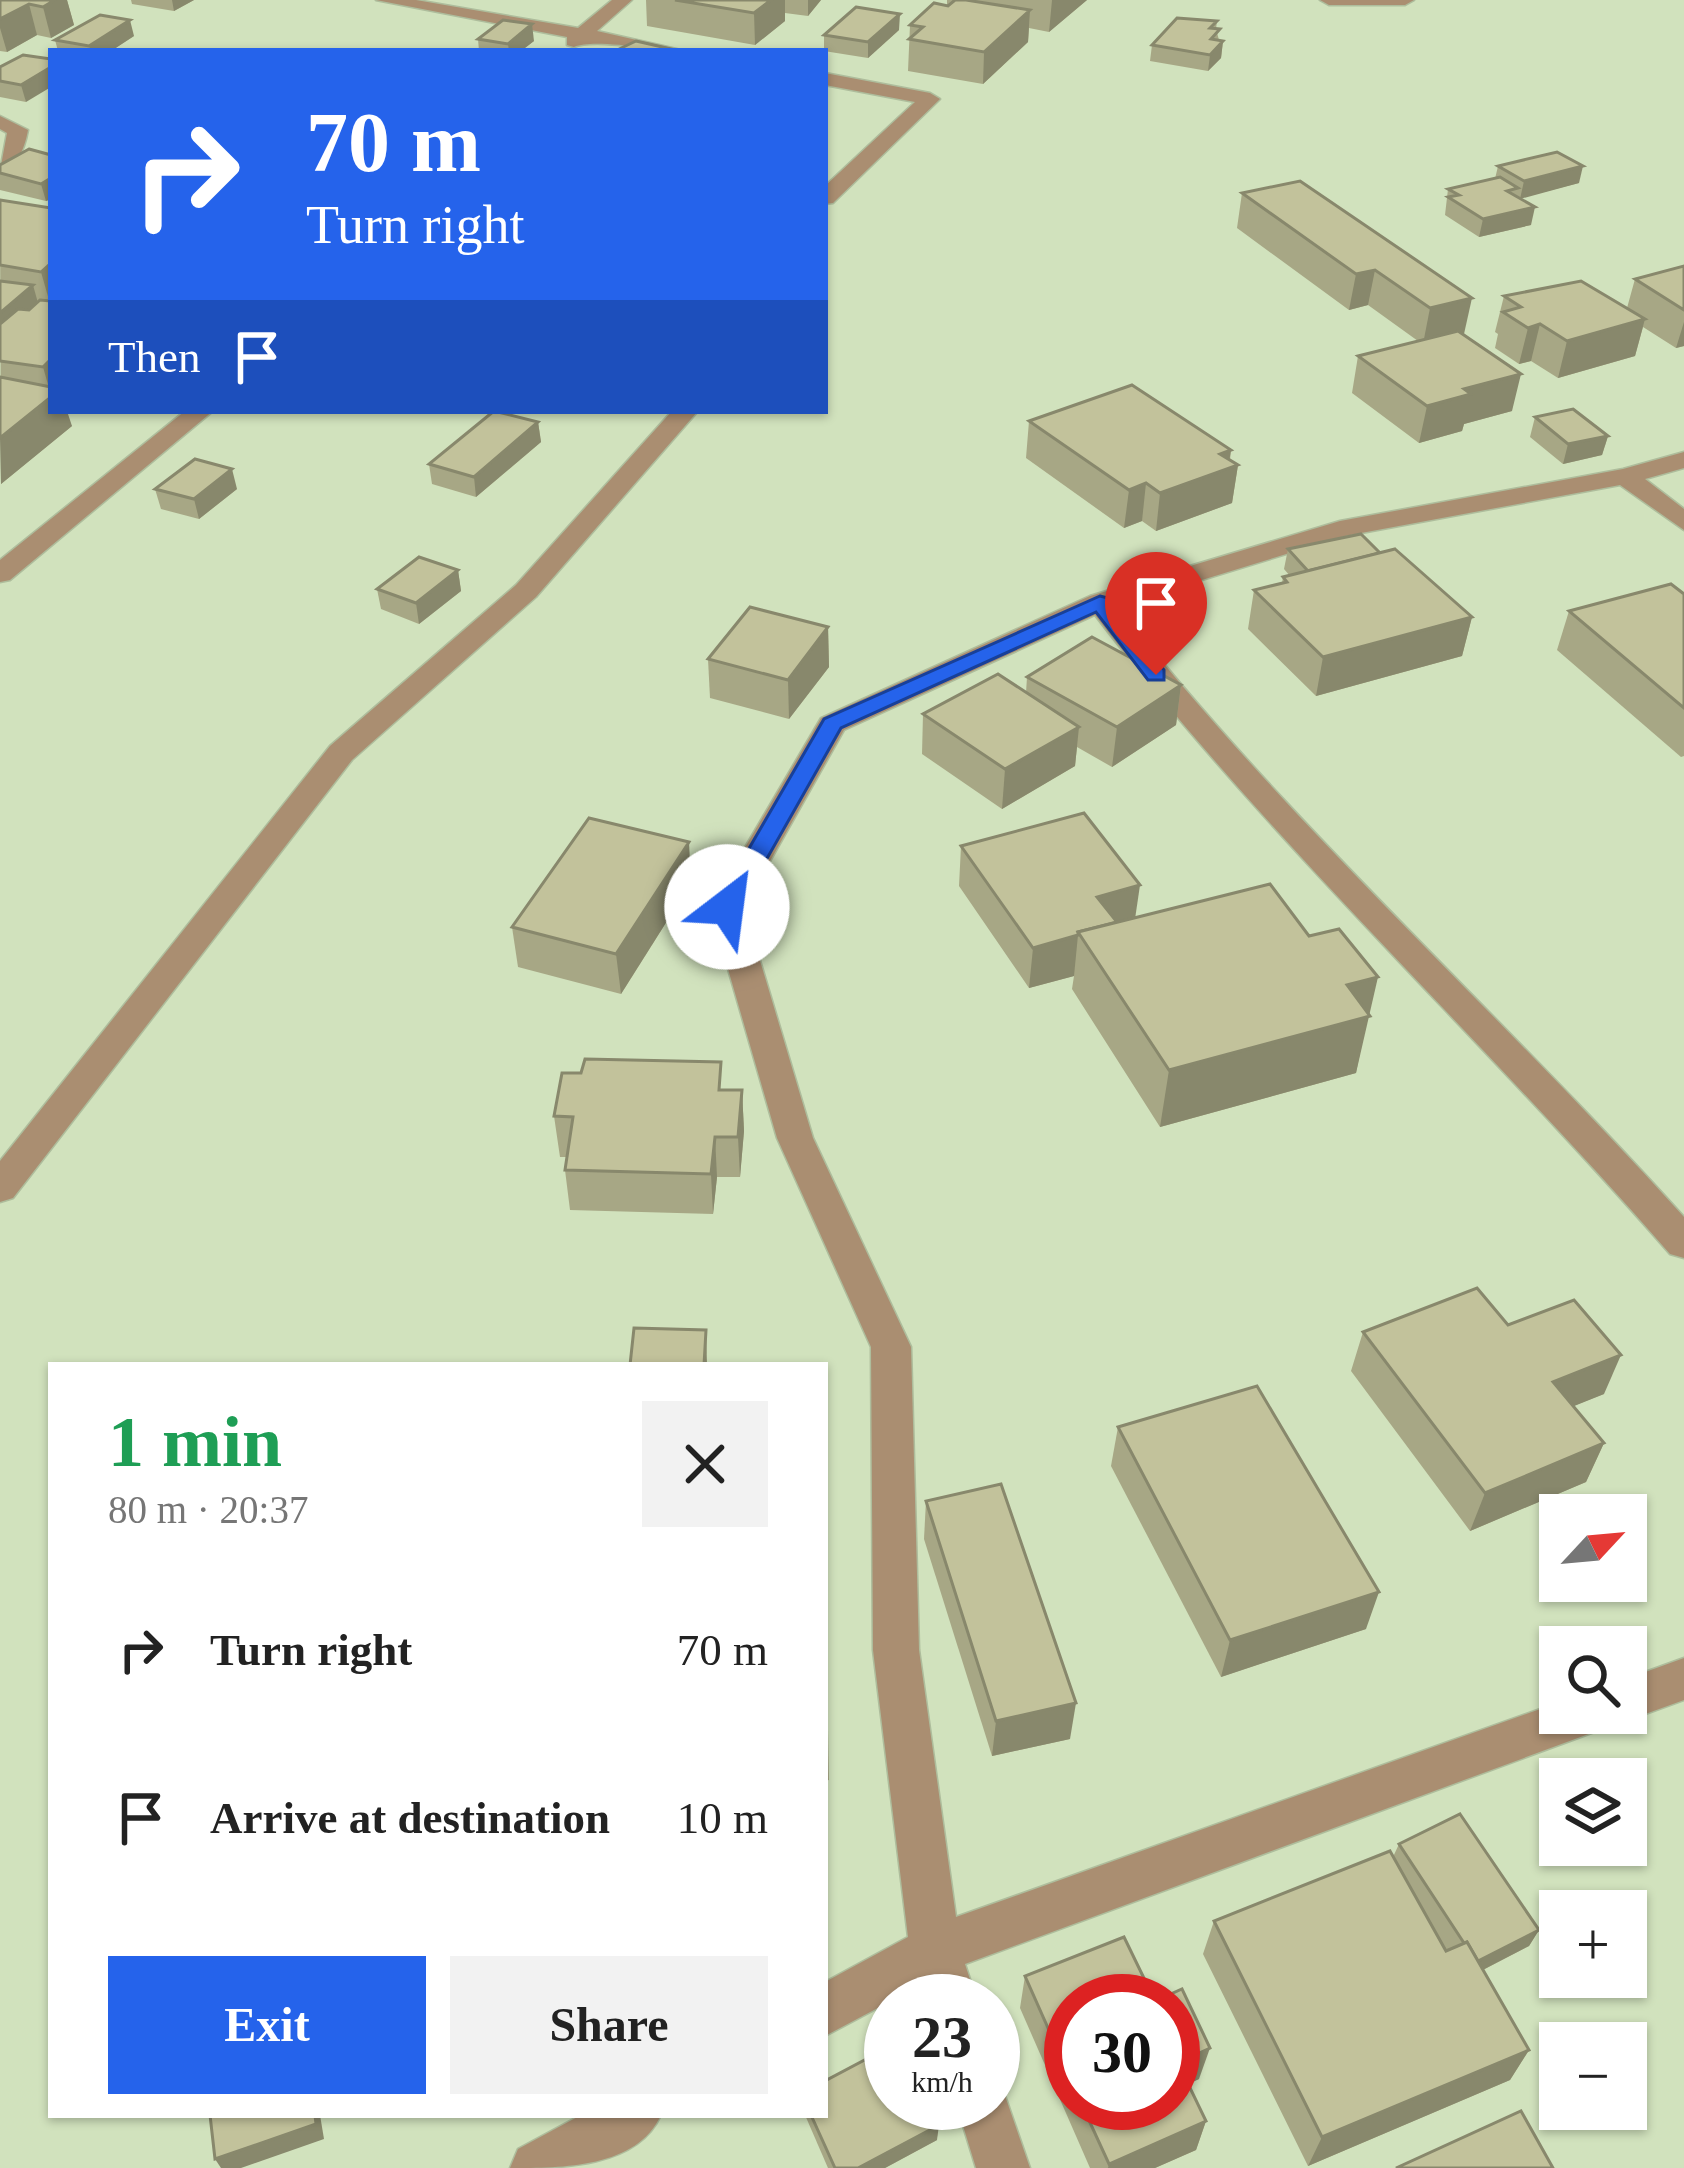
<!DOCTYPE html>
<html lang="en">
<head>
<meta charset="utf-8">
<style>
	body { margin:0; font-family:Georgia,serif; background:#f2f2f2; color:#222; height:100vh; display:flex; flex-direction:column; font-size:45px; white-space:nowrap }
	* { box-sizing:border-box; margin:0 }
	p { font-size:39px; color:#767676 }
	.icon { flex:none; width:66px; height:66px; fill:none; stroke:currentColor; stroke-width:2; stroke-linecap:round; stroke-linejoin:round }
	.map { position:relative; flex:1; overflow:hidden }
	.sheet { position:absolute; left:48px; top:1362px; width:780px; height:756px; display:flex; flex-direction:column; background:#fff; border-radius:0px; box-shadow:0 3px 9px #0004 }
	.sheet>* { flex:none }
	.top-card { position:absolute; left:48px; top:48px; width:780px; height:366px; border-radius:0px; box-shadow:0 3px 9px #0004; background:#2563eb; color:#fff; overflow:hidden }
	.needle { width:78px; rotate:64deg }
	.controls { position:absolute; left:1539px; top:1494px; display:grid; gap:24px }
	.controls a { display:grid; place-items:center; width:108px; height:108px; border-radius:0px; background:#fff; box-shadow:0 3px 9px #0004; font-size:60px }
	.speed { position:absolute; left:864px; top:1974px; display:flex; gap:24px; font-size:60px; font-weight:700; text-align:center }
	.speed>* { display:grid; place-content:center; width:156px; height:156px; border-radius:50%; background:#fff; box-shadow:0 3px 9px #0004; line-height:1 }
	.speed small { font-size:30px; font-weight:400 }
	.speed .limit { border:18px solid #d22; background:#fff; color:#111 }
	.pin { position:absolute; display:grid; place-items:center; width:102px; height:102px; color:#fff; margin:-123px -51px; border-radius:50% 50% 50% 0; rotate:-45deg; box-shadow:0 0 12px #0007 }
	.pin .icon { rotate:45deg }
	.me { position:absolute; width:132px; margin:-66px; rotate:30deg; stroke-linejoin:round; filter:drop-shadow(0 0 9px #0008) }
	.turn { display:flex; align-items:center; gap:42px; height:252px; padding:0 60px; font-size:54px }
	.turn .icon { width:156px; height:156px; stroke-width:2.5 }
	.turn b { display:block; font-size:84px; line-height:102px }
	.then { display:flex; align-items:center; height:114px; padding:0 60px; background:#0003; gap:24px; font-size:45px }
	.round { display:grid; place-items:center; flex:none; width:126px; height:126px; border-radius:0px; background:#f2f2f2 }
	.head { display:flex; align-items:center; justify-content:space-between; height:204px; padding:0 60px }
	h1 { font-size:72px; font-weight:700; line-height:90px; color:#1e9e55 }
	.cta { display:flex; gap:24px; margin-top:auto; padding:24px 60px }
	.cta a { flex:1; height:138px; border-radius:0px; background:#2563eb; color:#fff; font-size:48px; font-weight:700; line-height:138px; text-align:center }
	.cta a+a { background:#f2f2f2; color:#222 }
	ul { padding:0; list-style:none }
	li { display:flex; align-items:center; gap:36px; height:168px; padding:0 60px }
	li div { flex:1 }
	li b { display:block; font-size:45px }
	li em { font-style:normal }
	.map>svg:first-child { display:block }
</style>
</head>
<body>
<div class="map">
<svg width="1684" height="2168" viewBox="0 0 1684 2168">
	<rect width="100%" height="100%" fill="#d1e2bd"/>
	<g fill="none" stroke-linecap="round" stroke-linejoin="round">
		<g stroke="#aebd9c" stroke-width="3">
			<g id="minor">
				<path d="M376 0H416L578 28 612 0H632L597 31 685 51C656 51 595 38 574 47L567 45V37Z"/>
				<path d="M1320 0H1414L1405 5H1329Z"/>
				<path d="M825 73 930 93 940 99 833 203 825 204V186L915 102 825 85Z"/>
				<path d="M0 116 28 130C25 147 18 167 0 171L7 133 0 129Z"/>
				<path d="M185 411H213L10 580 0 582V560Z"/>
				<path d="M672 411H698L536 597 352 760 13 1198 0 1202V1161L330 746 516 585Z"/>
				<path d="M1684 452V468L1645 479 1684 509V530L1620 485 1345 536 1117 606C1288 824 1498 1011 1684 1217V1258L1670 1254C1482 1038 1269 842 1095 615L844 730 744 907 813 1138 911 1347 919 1650 956 1917 1560 1702V1713H1626V1679L1684 1658V1700L1626 1721 1611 1716 1605 1728 965 1964 977 2001H925L921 1985 825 2036V1982L908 1937 873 1650 871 1347 777 1138 710 907 821 718 1090 596 1340 521 1623 469Z"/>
				<path d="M993 2081 1001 2084 1030 2168H976L956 2103H993Z"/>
				<path d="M581 2115H661C637 2168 562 2168 510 2168L518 2149Z"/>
			</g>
		</g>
		<use href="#minor" fill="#aa8e71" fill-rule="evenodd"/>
	</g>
	<g fill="#a7a785" fill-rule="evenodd">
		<path d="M0 0H67L74 25 51 38 37 35 7 52 0 51Z"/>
		<path d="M131 0H194L174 11 132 4Z"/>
		<path d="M646 0H821L808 16 785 13V21L755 45 647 26Z"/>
		<path d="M947 0H1087L1049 32 1029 28 1028 42 983 84 908 71 910 25 947 6Z"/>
		<path d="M1217 21 1216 29 1219 40 1223 41 1221 58 1208 71 1150 61 1152 45Z"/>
		<path d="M899 30 868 58 824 51V35Z"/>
		<path d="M134 36 111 51H58L55 40Z"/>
		<path d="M478 39 534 41 521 51H479Z"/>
		<path d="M23 55 26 102 0 97V67Z"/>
		<path d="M51 155V199L46 201 0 190V165Z"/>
		<path d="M1498 166 1579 183 1520 198 1531 225 1479 237 1445 215 1448 189 1495 179Z"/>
		<path d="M1300 181 1463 335 1512 411 1464 424 1462 431 1419 443 1352 393 1358 356 1418 341 1368 305 1349 310 1237 228 1242 193Z"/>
		<path d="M0 200 51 208V411L72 426 1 484Z"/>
		<path d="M1684 266V346L1676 348 1643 327 1635 356 1558 378 1531 361 1519 364 1495 348 1498 334 1495 332 1504 296 1627 308 1635 279Z"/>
		<path d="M1535 417 1608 436 1602 455 1563 464 1530 437Z"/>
		<path d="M1029 421 1231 450 1230 460 1238 465 1232 503 1156 531 1142 521 1124 528 1026 458Z"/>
		<path d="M538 422 541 442 476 497 432 484 429 464Z"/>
		<path d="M155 489H237L199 519 161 509Z"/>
		<path d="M1288 549 1380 553 1472 617 1462 656 1316 696 1248 629 1254 590 1282 583 1283 577 1290 576 1284 569Z"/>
		<path d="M458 570 461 591 419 624 381 609 377 589Z"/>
		<path d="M1684 594V756L1681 757 1557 650 1569 611Z"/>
		<path d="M828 627 829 667 789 719 710 698 708 659Z"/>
		<path d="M1027 677 1181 685 1176 725 1112 767 1077 747 1075 766 1002 809 922 754 923 714 1026 693Z"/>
		<path d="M961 846 1368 1013 1356 1073 1160 1127 1072 989 1074 976 1029 988 959 886Z"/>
		<path d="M691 883 621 994 518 967 512 927Z"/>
		<path d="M723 1090H742L744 1131 740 1177H717L713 1214 570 1210 565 1170 567 1157H560L554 1116Z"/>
		<path d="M1508 1325 1604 1394 1573 1406 1604 1443 1586 1482 1470 1531 1351 1371 1363 1332Z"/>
		<path d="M1118 1427 1366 1629 1221 1677 1111 1466Z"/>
		<path d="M926 1501 1070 1739 992 1756 924 1539Z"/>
		<path d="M825 1713 828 1730 829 1780 825 1781Z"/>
		<path d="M1399 1844 1539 1930 1529 1946 1483 1970 1529 2050 1510 2080 1308 2166 1203 1954 1214 1921 1393 1857Z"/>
		<path d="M1025 1976 1155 2001 1199 2079 1188 2084 1206 2121 1196 2150 1155 2168H1090L1020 2008ZM1071 2001 1173 2103H1071Z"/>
		<path d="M805 2115H825L937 2140 885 2168H828Z"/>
	</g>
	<g fill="#88886c">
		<path d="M55 0H67L74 25 51 38 43 7Z"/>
		<path d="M172 0H194L174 11Z"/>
		<path d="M771 0H785V21L755 45 754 13Z"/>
		<path d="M808 0H821L808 16Z"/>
		<path d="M1052 0H1087L1049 32Z"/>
		<path d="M29 4 37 35 7 52 0 28V19Z"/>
		<path d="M1030 10 1028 42 983 84 984 52Z"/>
		<path d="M900 14 899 30 868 58V42Z"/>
		<path d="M130 20 134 36 111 51H91L89 46Z"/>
		<path d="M532 24 534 41 521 51H509L508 44Z"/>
		<path d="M1223 41 1221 58 1208 71 1210 55Z"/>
		<path d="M51 67V87L26 102 21 85Z"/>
		<path d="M1583 166 1579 183 1520 199 1524 181Z"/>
		<path d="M51 178V199L46 201 41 184Z"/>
		<path d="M1535 207 1531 225 1479 237 1483 219Z"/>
		<path d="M51 263V307L41 272Z"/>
		<path d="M1375 270 1368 305 1349 310 1356 274Z"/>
		<path d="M33 285 43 321 0 359V313Z"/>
		<path d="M1472 298 1464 334 1423 344 1430 308Z"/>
		<path d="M1645 319 1635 356 1558 378 1567 341Z"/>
		<path d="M1684 322V346L1676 348Z"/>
		<path d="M1540 324 1531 361 1519 364 1528 328Z"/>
		<path d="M51 359V395L43 367Z"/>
		<path d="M1521 374 1512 411 1464 424 1462 431 1419 443 1427 406 1464 389Z"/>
		<path d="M51 397V411H67L72 426 1 484 0 438Z"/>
		<path d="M538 422 541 442 476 497 474 477Z"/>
		<path d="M1608 436 1602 455 1563 464 1568 444Z"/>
		<path d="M1231 450 1228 468 1238 465 1232 503 1156 531 1160 493 1220 454Z"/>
		<path d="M232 469 237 489 199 519 194 499Z"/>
		<path d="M1146 483 1142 521 1124 528 1129 490Z"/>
		<path d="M458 570 461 591 419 624 416 603Z"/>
		<path d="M1472 617 1462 656 1316 696 1323 657Z"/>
		<path d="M828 627 829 667 789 719 788 680Z"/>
		<path d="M1181 685 1176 725 1112 767 1117 727Z"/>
		<path d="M1079 727 1075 766 1002 809 1005 769Z"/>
		<path d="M689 842 691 883 621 994 616 954Z"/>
		<path d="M1140 885 1134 926 1080 935 1097 897Z"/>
		<path d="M1078 935 1074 976 1029 988 1033 948Z"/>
		<path d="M1378 977 1356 1073 1160 1127 1169 1070 1347 985Z"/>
		<path d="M742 1090 744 1131 740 1177 738 1137Z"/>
		<path d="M715 1137 717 1177 713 1214 711 1174Z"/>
		<path d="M706 1330 707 1365H704Z"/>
		<path d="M1621 1355 1604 1394 1537 1421 1553 1382Z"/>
		<path d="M1604 1443 1586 1482 1470 1531 1485 1493Z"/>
		<path d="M1379 1592 1366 1629 1221 1677 1230 1640Z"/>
		<path d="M1076 1703 1070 1739 992 1756 996 1721Z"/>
		<path d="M1539 1930 1529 1946 1467 1978 1476 1962Z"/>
		<path d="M1210 2048 1199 2079 1173 2091 1178 2063Z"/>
		<path d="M1529 2050 1510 2080 1308 2166 1322 2137Z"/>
		<path d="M315 2115H320L324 2139 241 2168H221L215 2159Z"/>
		<path d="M1206 2121 1196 2150 1155 2168H1108L1109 2164Z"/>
		<path d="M939 2125 937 2140 885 2168H858Z"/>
	</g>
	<g fill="#c2c29b" stroke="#88886c" stroke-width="3">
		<path d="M0 0H55L43 7 29 4 0 19Z"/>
		<path d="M675 0H771L754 13Z"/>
		<path d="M955 0H966L1030 10 984 52 909 39 923 27 910 25 934 3 948 6Z"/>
		<path d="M856 7 900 14 868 42 824 35Z"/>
		<path d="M100 15 130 20 89 46 55 40Z"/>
		<path d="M1177 18 1217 21 1210 28 1220 29 1211 39 1223 41 1210 55 1152 45Z"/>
		<path d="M503 20 532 24 508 44 478 39Z"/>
		<path d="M636 41 680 51H615Z"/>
		<path d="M23 55 51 59V67L21 85 0 81V67Z"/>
		<path d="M29 149 51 155V178L41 184 0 173V165Z"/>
		<path d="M1557 152 1583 166 1524 181 1498 166Z"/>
		<path d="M1500 177 1518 188 1507 191 1535 207 1483 219 1448 197 1459 195 1448 189Z"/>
		<path d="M1300 181 1472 298 1430 308 1375 270 1356 274 1242 193Z"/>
		<path d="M0 200 51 208V263L41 272 0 265Z"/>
		<path d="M1684 266V310L1635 279Z"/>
		<path d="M0 281 33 285 0 313Z"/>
		<path d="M1581 281 1645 319 1567 341 1540 324 1528 328 1503 312 1521 307 1504 296Z"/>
		<path d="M40 300 51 301V359L43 367 0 361V324L18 309 29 310Z"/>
		<path d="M1458 331 1521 374 1464 389 1471 394 1427 406 1358 356Z"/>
		<path d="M0 377 51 387V397L0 438Z"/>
		<path d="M1132 385 1231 450 1220 454 1238 465 1160 493 1146 483 1129 490 1029 421Z"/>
		<path d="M1573 409 1608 436 1568 444 1535 417Z"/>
		<path d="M494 411 538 422 474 477 429 464Z"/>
		<path d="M195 459 232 469 194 499 155 489Z"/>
		<path d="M1361 534 1380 553 1308 571 1288 549Z"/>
		<path d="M1395 549 1472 617 1323 657 1254 590 1287 582 1283 577Z"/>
		<path d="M419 557 458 570 416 603 377 589Z"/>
		<path d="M1671 584 1684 594V708L1569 611Z"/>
		<path d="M750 607 828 627 788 680 708 659Z"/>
		<path d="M1092 637 1181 685 1117 727 1027 677Z"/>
		<path d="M998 674 1079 727 1005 769 923 714Z"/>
		<path d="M1084 813 1140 885 1097 897 1117 922 1078 932V935L1033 948 961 846Z"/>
		<path d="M589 818 689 842 616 954 512 927Z"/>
		<path d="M1270 884 1309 936 1339 929 1378 977 1347 985 1370 1016 1169 1070 1078 932Z"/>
		<path d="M585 1059 721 1062 719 1090H742L738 1137H715L711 1174 565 1170 573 1117 554 1116 562 1073H581Z"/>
		<path d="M1477 1288 1508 1325 1574 1300 1621 1355 1553 1382 1604 1443 1485 1493 1363 1332Z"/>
		<path d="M634 1328 706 1330 704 1365H630Z"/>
		<path d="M1257 1386 1379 1592 1230 1640 1118 1427Z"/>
		<path d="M1001 1484 1076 1703 996 1721 926 1501Z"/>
		<path d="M1460 1814 1539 1930 1478 1961 1467 1942 1464 1943 1399 1844Z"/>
		<path d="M1390 1851 1446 1951 1467 1942 1529 2050 1322 2137 1214 1921Z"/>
		<path d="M1124 1937 1155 2001 1182 1989 1210 2048 1178 2063 1206 2121 1109 2164 1081 2103H1173V2001H1071V2080L1025 1976Z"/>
		<path d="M891 2046V2103H928L939 2125 858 2168H835L811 2115H825V2081Z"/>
		<path d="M1521 2111 1553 2168H1396Z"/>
		<path d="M210 2115H315L316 2124 215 2159Z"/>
	</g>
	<path fill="#2563eb" stroke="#184099" stroke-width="3" d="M1100 596 1108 598 1164 670V680H1148L1096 612 841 728 736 913H718L715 907 824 719Z"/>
</svg>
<div class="controls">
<a><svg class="needle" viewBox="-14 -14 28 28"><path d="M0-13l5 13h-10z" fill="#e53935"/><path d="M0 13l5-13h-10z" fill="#767676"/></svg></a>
<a><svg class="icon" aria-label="search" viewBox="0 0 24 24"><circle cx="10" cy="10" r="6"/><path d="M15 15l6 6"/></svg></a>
<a><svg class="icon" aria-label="layers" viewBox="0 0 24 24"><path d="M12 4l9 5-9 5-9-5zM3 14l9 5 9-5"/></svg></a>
<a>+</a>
<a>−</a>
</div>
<div class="speed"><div>23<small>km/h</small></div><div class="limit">30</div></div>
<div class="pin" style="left:1156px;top:675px;background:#d93025"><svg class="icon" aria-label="arrive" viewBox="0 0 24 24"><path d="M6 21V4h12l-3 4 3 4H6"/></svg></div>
<svg class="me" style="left:727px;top:907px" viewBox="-20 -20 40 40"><circle r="19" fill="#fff"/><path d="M0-13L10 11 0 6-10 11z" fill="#2563eb"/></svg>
<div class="top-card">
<div class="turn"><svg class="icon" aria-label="right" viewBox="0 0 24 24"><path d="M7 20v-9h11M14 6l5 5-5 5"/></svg><div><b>70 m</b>Turn right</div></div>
<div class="then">Then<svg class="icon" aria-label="arrive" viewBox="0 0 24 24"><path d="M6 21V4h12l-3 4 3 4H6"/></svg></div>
</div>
<section class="sheet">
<div class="head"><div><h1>1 min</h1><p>80 m · 20:37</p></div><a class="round"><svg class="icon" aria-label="close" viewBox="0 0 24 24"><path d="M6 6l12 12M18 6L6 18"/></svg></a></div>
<ul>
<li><svg class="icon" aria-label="right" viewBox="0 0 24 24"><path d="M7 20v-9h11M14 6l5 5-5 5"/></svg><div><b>Turn right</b></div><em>70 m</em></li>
<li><svg class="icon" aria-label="arrive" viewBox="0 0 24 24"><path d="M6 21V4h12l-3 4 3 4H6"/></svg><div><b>Arrive at destination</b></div><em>10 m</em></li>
</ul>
<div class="cta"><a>Exit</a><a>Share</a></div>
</section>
</div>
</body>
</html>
